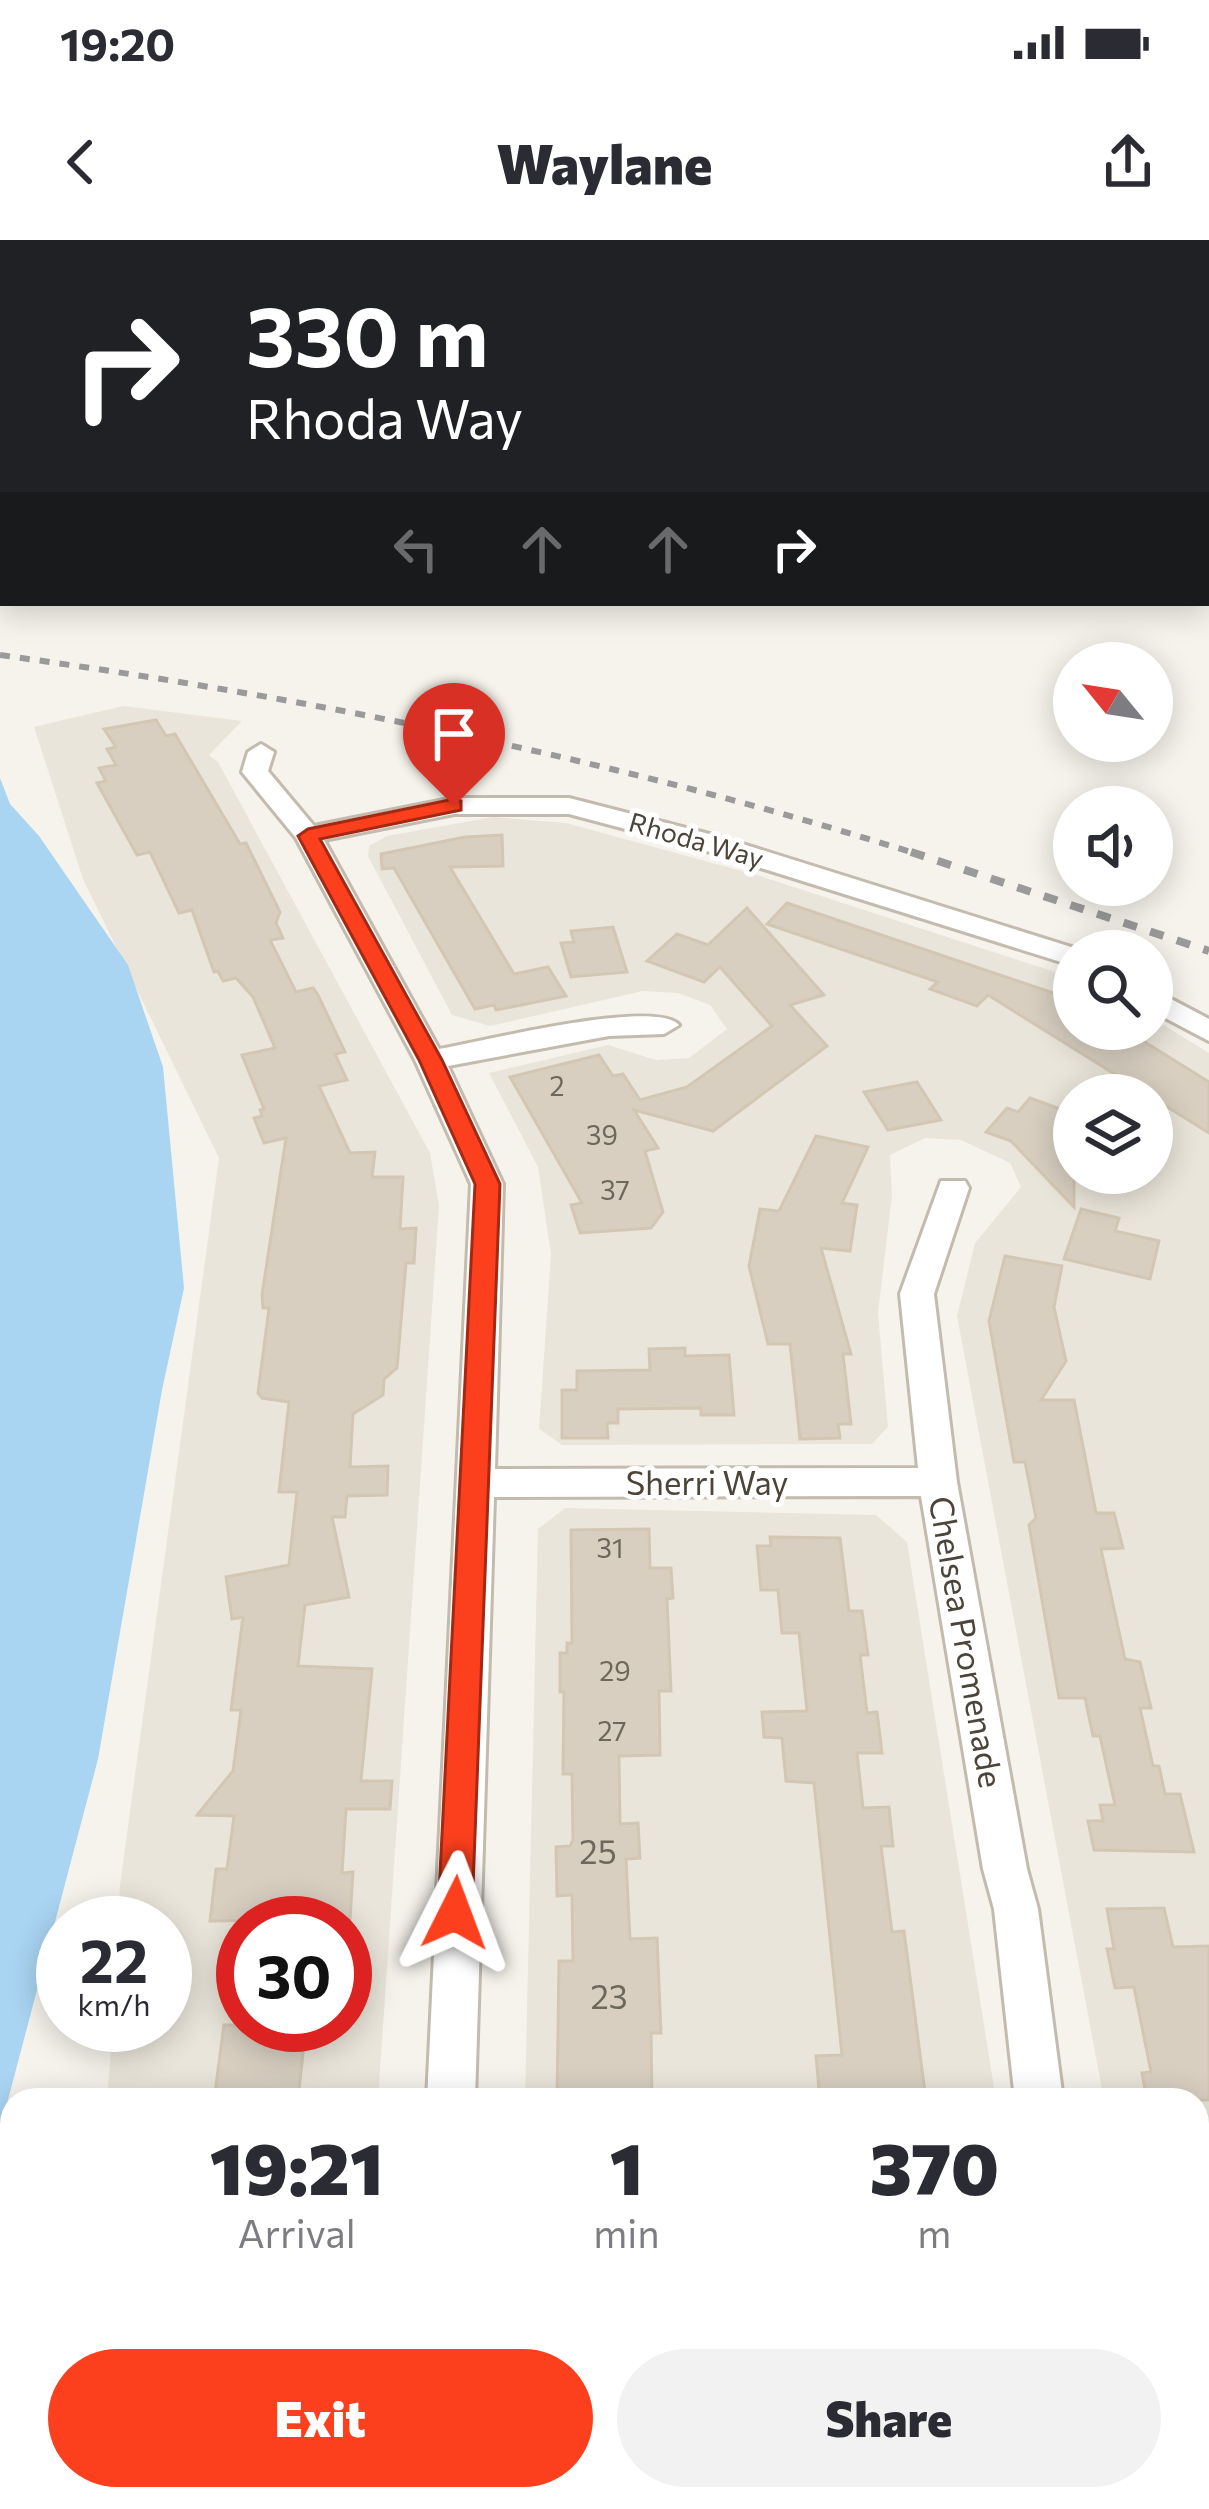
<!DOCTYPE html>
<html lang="en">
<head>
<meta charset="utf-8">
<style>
	body { margin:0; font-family:Commissioner,sans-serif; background:#f2f2f3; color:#2b2b33; height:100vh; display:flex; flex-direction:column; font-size:45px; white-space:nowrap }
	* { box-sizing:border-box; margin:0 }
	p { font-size:39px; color:#7c7c81 }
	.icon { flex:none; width:66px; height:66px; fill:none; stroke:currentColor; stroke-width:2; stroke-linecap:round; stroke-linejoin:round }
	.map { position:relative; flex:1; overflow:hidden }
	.side { position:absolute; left:0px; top:1848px; width:1209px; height:423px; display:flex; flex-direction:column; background:#fff; border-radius:36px 36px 0 0; box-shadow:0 6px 30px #0003 }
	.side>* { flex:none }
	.top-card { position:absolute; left:0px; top:0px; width:1209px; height:366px; box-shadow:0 6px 30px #0003; background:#202124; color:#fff; overflow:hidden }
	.needle { width:78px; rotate:300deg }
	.tools { position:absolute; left:1053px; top:402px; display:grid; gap:24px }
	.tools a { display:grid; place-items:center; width:120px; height:120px; border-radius:50%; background:#fff; box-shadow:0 6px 30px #0003; font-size:60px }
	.speed { position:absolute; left:36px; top:1656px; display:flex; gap:24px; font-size:60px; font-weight:700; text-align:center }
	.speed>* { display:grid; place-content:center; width:156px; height:156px; border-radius:50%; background:#fff; box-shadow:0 6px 30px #0003; line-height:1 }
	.speed small { font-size:30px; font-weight:400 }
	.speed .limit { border:18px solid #d22; background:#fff; color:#111 }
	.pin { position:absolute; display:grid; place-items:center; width:102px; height:102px; color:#fff; margin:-123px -51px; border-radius:50% 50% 50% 0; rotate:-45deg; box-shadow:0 0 12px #0007 }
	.pin .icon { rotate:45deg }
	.me { position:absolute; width:132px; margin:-66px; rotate:3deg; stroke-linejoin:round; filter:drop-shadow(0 0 9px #0008) }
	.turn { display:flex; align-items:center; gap:42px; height:252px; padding:0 48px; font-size:54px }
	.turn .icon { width:156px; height:156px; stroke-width:2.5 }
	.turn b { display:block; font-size:84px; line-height:102px }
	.lanes { display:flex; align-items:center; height:114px; padding:0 48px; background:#0003; justify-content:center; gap:60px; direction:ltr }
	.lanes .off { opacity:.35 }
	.eta { display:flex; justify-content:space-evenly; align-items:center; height:204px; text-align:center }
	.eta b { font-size:72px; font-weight:800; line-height:84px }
	.button { display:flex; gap:24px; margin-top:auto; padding:24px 48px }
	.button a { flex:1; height:138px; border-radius:72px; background:#fc3f1d; color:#fff; font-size:48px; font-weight:800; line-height:138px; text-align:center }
	.button a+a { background:#f2f2f3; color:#2b2b33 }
	.status { display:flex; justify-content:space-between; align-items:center; height:84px; padding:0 60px; background:#fff; direction:ltr }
	.status svg { height:33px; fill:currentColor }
	header { display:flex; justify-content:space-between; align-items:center; height:156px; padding:0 48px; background:#fff; font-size:54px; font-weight:800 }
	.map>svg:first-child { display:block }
</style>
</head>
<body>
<div class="status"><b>19:20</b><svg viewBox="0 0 49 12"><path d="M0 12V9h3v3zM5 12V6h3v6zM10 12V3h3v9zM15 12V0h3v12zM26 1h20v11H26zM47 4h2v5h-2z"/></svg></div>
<header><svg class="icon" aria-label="back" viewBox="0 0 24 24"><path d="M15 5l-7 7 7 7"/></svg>Waylane<svg class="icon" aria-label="share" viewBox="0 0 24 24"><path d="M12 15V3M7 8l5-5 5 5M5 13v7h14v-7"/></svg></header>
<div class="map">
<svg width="1209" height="2269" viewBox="0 0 1209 2269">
	<rect width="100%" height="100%" fill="#f6f3ec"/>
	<g fill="#eae5da" fill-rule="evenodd">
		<path d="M123 466 242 481 209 515 218 522 430 913 439 966 378 1860H107L113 1785H165V1683H118L120 1645 219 918 83 639 34 487ZM243 1683H345V1785H243Z"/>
		<path d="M493 577 566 583 760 636 1052 731 1074 740V789H1152V778L1209 813V2119L1197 2103V1860H1104L957 1076 975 1003 1021 947 1010 923 961 900 925 898 890 915 892 955 878 1073 888 1187 872 1204 562 1205 539 1189 551 1014 538 927 489 833 608 805 656 820 689 818 727 789 710 765 678 753 643 751 490 786 452 775 368 616 369 606 387 596ZM1074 855H1152V933H1074Z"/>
		<path d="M565 1268 876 1275 907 1302 996 1860H525L538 1289Z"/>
		<path d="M12 2257 413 2259 416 2269H9Z"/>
		<path d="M583 2259H1164L1171 2269H585Z"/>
	</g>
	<path fill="#a9d4f2" d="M0 538 10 564 39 596 128 725 163 827 184 1048 162 1150 98 1519 0 1890Z"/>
	<g fill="#d8cfc1" stroke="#d3c7b4" stroke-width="3">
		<path d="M156 480 166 496 175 494 240 604 246 603 280 672 276 683 283 698 270 700 296 752 313 748 318 755 345 812 335 814 347 840 319 846 350 913 375 912 372 937H403L400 989 416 988 414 1023H406L397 1128 384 1139 383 1155 353 1174 350 1227 388 1226 387 1255 347 1256 345 1277H332L349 1357 305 1365 298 1426 372 1429 361 1541H392L390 1569H346L342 1633 353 1632 350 1679 210 1681 216 1629H227L234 1576 197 1575 233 1531 241 1470H231L243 1377 232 1379 226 1337 289 1325 297 1252H279L289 1162 262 1158 258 1153 269 1068H263L262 1055 286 898 264 903 254 878 262 876 260 870 264 869 242 815 275 808 253 757 236 738 223 741 218 731 214 732 192 670 179 673 150 612 137 615 97 543 106 541 99 528 116 525 107 509 116 507 104 489Z"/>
		<path d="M502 595 503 626 450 627 514 734 548 727 566 756 496 770 494 765 475 769 394 628 382 629 381 614 465 597Z"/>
		<path d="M787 663 1074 760V789H1124L1209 842V893L988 755 977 766 930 749 938 742 767 684Z"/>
		<path d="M747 668 824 755 790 765 827 806 713 891 634 870 658 908 645 911 663 972 651 988 580 993 571 965 582 963 510 837 599 815 613 836 623 834 640 860 687 847 772 786 720 727 704 742 647 721 677 694 708 705Z"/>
		<path d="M613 687 627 732 571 737 561 703 574 702 571 691Z"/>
		<path d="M917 842 941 880 888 890 864 852Z"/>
		<path d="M1030 858 1074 874V967L1011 901 986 892 1007 868 1018 872Z"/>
		<path d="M816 896 868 907 842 963 857 965 850 1011 821 1008 851 1114H843L851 1184H838L840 1198 800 1199 790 1104H768L749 1026 760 969 779 971Z"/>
		<path d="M1081 969 1119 978 1115 991 1159 1001 1150 1039 1064 1019Z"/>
		<path d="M1005 1016 1062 1026 1054 1067 1066 1121 1041 1160H1074L1096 1273H1114L1123 1308 1101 1309 1125 1419 1140 1422 1151 1468H1140L1153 1526H1159L1165 1554H1180L1194 1612 1094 1610 1088 1581H1103L1100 1565H1115L1100 1496H1093L1085 1458H1059L1029 1285 1036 1278 1025 1222H1014L989 1081Z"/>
		<path d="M685 1108V1116L729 1115 734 1175H701V1168L618 1169V1183H607L608 1198H562V1150H577V1131L650 1130 649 1109Z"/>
		<path d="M649 1289 650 1328H671L673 1358 667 1359 671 1451H659L660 1515 619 1516 620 1584 638 1583 640 1618 626 1619 630 1699 657 1698 661 1793H651L652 1860H557L559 1721H573L572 1655 557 1656 556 1607 570 1606 573 1600 572 1534H563L564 1452H560V1413H567V1403H572L571 1290Z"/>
		<path d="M770 1297 840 1298 849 1371H862L868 1415H860L867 1473 877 1472 882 1513H857L863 1568 889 1567 893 1606H881L892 1692 904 1691 926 1860H820L816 1816 842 1815 814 1543 786 1541 782 1498 764 1497 762 1472 807 1471 799 1393H782L778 1350H761L757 1306H771Z"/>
		<path d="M1164 1668 1173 1707 1209 1706V1860H1147L1142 1833 1151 1832 1134 1747 1115 1748 1107 1709H1114L1107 1669Z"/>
		<path d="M224 1785H306L298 1860H214Z"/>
	</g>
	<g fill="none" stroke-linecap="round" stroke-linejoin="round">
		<g stroke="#c2bbae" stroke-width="6">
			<g id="minor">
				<path d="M288 0H312L286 3Z"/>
				<path d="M3 102V114L0 115V103Z"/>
				<path d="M261 504 274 512 268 531 314 586 454 558H569L717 596 1084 711H1074V726L1064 723 697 608 569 574H454L324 600 439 809C480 802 655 758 679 785L664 794 609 796 448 826 503 944 495 1229 918 1228 900 1054 941 941H965L969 948 934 1054 957 1242 1027 1629 1038 1669 1063 1860H1015L994 1669 983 1629 921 1256 494 1257 475 1860H427L471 944 415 820 296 598 242 532 248 512Z"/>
				<path d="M1152 749 1209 779V801L1152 771Z"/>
				<path d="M1197 2194 1209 2199V2264L1197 2259Z"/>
				<path d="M465 2259H519L523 2269H469Z"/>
			</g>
		</g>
		<g stroke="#e6c16a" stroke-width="6">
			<path id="major" d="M0 0H26L3 3V9Z"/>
		</g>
		<use href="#minor" fill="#fff" fill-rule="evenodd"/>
		<use href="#major" fill="#ffe39c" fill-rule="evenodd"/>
		<path stroke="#9a9a9a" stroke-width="6" stroke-dasharray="10 10" stroke-linecap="butt" d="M0 415C312 458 620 520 920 615"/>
		<path stroke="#9a9a9a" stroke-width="8" stroke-dasharray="14 14" stroke-linecap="butt" d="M911 612 1209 711"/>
	</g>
	<path fill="#fc3f1d" stroke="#a42913" stroke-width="3" d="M454 559 461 561V570L320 599 442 820 500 944 472 1673 467 1684 455 1688 443 1684 438 1673 475 944 419 820 298 596 308 589Z"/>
	<g text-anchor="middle" stroke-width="10" stroke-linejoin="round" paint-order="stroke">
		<g font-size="27" fill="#4b4439" stroke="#fff">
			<text transform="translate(696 601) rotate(16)" y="9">Rhoda Way</text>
		</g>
		<g font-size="27" fill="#6e675b">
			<text x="557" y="856">2</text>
			<text x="602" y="905">39</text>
			<text x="615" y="960">37</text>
			<text x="610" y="1318">31</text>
			<text x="615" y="1441">29</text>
			<text x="612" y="1501">27</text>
		</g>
		<g font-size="33" fill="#4b4439" stroke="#fff">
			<text x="707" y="1255">Sherri Way</text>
			<text transform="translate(966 1402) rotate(80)" y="12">Chelsea Promenade</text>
		</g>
		<g font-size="33" fill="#6e675b">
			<text x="598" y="1624">25</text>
			<text x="609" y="1769">23</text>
		</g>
	</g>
</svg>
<div class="tools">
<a><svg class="needle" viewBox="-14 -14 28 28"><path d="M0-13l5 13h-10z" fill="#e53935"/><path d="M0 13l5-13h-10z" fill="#7c7c81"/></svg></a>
<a><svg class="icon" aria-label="sound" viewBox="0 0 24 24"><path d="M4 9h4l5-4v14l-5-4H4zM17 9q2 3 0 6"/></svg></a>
<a><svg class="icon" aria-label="search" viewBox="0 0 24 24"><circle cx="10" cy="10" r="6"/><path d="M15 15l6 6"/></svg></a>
<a><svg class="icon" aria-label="layers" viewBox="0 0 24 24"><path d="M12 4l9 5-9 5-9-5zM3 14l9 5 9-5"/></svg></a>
</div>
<div class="speed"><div>22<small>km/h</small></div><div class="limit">30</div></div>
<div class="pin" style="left:454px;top:566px;background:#d93025"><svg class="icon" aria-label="arrive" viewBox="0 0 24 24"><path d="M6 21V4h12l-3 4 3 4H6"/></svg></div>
<svg class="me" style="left:455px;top:1673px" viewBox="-20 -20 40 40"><path d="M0-17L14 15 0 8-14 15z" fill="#fc3f1d" stroke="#fff" stroke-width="4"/></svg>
<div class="top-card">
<div class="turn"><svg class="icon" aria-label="right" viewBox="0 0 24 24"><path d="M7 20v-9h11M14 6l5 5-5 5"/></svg><div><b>330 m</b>Rhoda Way</div></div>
<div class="lanes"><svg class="icon off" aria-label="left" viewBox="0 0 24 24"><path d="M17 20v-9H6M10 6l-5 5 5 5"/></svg><svg class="icon off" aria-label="ahead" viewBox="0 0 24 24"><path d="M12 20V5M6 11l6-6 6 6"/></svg><svg class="icon off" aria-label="ahead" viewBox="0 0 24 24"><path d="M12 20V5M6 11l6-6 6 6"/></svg><svg class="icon" aria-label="right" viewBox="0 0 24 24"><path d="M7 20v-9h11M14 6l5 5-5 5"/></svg></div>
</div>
<section class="side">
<div class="eta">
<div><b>19:21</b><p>Arrival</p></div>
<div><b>1</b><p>min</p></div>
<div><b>370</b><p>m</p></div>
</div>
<div class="button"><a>Exit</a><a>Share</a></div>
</section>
</div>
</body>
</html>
